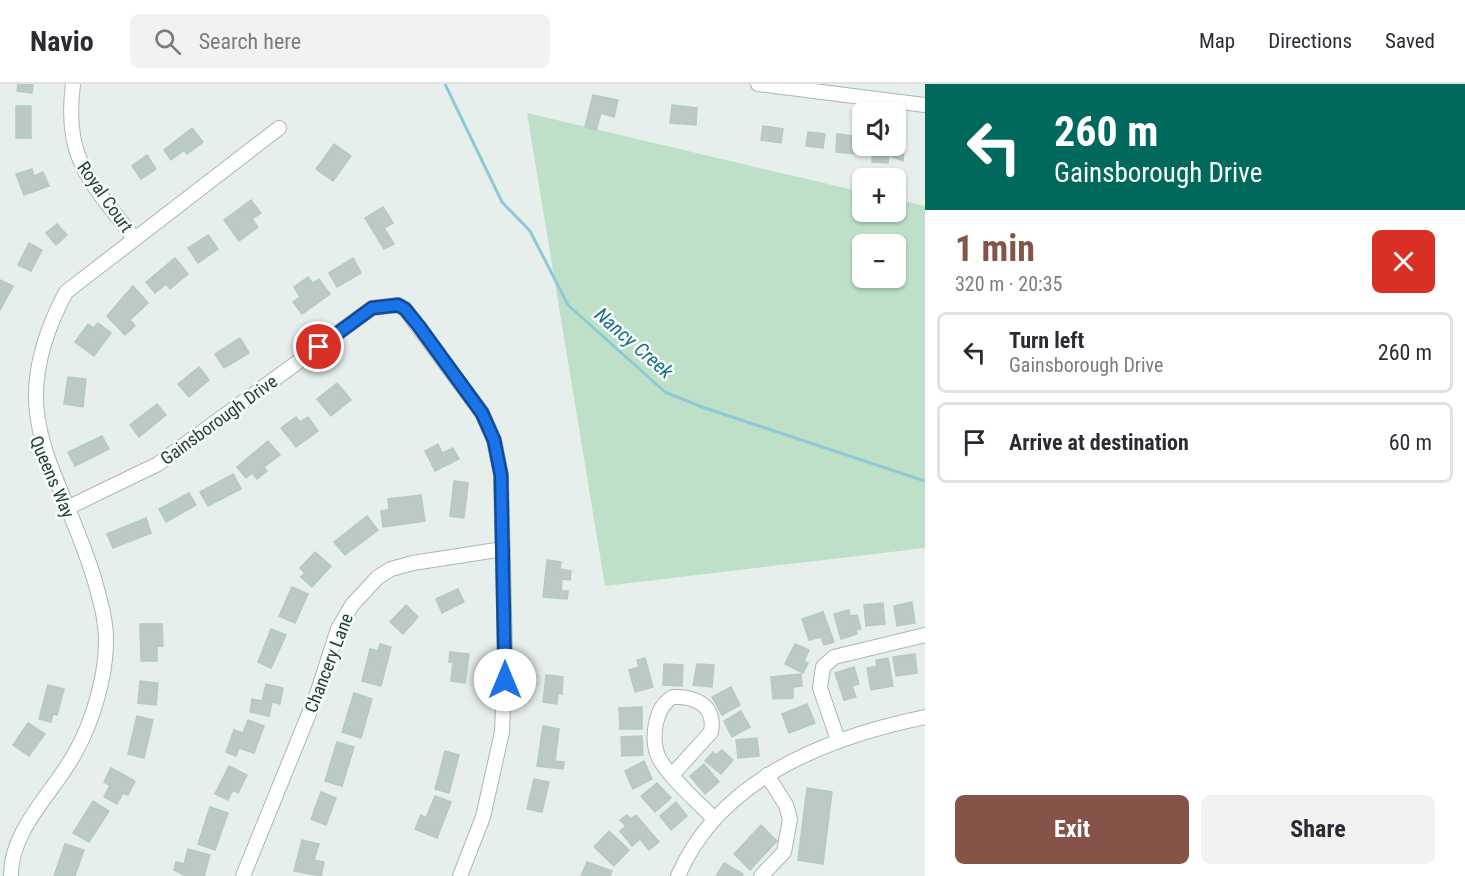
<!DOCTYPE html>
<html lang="en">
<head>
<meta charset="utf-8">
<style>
	body { margin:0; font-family:"Roboto Condensed",sans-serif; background:#f2f2f3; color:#2b2b33; height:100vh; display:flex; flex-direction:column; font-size:22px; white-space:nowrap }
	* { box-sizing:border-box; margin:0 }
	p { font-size:20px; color:#7c7c81 }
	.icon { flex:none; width:33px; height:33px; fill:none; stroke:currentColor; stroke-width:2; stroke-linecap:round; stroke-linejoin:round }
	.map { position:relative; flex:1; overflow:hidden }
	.drawer { display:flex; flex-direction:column; background:#fff; width:540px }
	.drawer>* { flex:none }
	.top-card { background:#00695c; color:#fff; overflow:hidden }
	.tools { position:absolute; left:852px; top:18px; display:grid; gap:12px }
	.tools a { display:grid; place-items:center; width:54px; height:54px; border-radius:9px; background:#fff; box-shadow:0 2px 4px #0004; font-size:30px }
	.pin { position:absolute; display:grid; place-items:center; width:51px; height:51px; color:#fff; margin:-26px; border:3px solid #fff; border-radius:50%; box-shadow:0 2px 6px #0007 }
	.me { position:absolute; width:66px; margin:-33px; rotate:0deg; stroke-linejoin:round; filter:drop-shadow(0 0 4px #0008) }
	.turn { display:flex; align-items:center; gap:21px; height:126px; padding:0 30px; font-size:27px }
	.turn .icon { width:78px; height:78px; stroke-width:2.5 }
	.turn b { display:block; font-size:42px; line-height:51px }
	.round { display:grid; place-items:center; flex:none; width:63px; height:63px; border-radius:9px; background:#f2f2f3 }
	.headline { display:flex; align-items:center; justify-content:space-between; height:102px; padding:0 30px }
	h1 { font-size:36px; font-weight:700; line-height:45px; color:#855347 }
	.button { display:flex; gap:12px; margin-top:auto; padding:12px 30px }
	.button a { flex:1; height:69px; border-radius:9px; background:#855347; color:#fff; font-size:24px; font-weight:700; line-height:69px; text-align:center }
	.button a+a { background:#f2f2f3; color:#2b2b33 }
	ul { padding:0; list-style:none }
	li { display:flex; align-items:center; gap:18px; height:81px; margin:0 12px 9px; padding:0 18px; border:3px solid #e1e1e2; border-radius:9px }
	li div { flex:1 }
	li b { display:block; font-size:22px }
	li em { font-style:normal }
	header { display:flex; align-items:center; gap:36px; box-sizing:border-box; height:84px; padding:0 30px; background:#fff; border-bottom:2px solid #e1e1e2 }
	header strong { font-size:28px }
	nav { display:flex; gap:33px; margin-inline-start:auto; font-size:21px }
	.search { width:420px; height:54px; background:#f2f2f3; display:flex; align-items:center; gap:15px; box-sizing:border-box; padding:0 21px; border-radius:9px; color:#7c7c81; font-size:22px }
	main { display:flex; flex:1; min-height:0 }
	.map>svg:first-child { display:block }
</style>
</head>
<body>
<header>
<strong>Navio</strong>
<div class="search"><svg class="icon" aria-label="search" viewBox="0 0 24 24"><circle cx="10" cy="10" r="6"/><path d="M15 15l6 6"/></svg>Search here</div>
<nav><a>Map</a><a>Directions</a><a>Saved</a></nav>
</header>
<main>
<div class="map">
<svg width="925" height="792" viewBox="0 0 925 792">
	<rect width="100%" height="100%" fill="#e6efeb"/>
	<path fill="#bfe0c8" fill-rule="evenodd" d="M527 29 862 108V128H896V115L925 122V464L605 502ZM862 160H896V194H862Z"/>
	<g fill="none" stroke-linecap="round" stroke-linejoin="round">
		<path stroke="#8ec9d4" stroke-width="3" d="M445 0 502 118 530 147 568 221 665 308 702 323 925 397"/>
	</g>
	<g fill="#bbcac4" stroke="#b8c9c2" stroke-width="1.5">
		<path d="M18 0H33L32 9 17 7Z"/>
		<path d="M593 11 618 16 614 33 601 29 596 46 585 43Z"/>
		<path d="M672 21 697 24 696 41 670 39Z"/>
		<rect x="16" y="22" width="15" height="32"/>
		<path d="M763 42 783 45 781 59 761 56Z"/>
		<path d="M192 44 203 58 187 70 184 66 171 76 164 66Z"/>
		<path d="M808 48 825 50 823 64 806 62Z"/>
		<path d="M837 50 862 53V62H868L867 67 859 66V70L836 68Z"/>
		<path d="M896 59 904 60 903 77 889 71 888 79 872 78 873 62H896Z"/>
		<path d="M334 60 351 72 333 97 316 85Z"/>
		<path d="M147 71 156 85 141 95 132 82Z"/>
		<path d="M32 85 34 92 43 88 49 102 24 111 16 90Z"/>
		<path d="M251 116 261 129 252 135 258 143 239 157 224 136Z"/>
		<path d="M383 123 393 139 384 144 394 160 384 165 365 134Z"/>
		<path d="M57 140 67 151 56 161 46 149Z"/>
		<path d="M208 151 218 165 198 179 188 164Z"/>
		<path d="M29 159 42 166 31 187 18 181Z"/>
		<path d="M175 174 188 190 170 205 166 200 155 209 146 198Z"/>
		<path d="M353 174 361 189 337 203 329 189Z"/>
		<path d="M308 193 313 199 319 195 330 210 302 230 293 218 300 213 294 203Z"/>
		<path d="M0 196 13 202 0 226Z"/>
		<path d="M133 202 148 219 130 236 135 242 125 251 107 232Z"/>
		<path d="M98 239 111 249 94 272 75 258 88 240 93 244Z"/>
		<path d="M240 254 249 269 224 284 215 270Z"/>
		<path d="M199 283 209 296 189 313 178 300Z"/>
		<path d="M68 293 86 295 83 323 64 320Z"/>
		<path d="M337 299 351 316 331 332 317 315Z"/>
		<path d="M157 320 166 331 139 353 130 341Z"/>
		<path d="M296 333 300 338 308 333 318 347 296 363 281 344Z"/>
		<path d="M102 352 109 365 75 382 68 368Z"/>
		<path d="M268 357 280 371 264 383 267 387 257 395 252 389 246 394 237 383Z"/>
		<path d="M438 360 442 369 453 364 459 375 435 387 425 367Z"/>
		<path d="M233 390 241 405 208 422 200 408Z"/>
		<path d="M454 397 468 399 464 434 450 432Z"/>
		<path d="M189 409 196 421 166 438 159 425Z"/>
		<path d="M421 411 425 437 383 443 381 427 389 426 388 415Z"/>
		<path d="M367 432 378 446 345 471 334 458Z"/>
		<path d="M146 434 151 449 113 464 107 450Z"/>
		<path d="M315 468 331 482 312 503 301 493 305 489 300 484Z"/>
		<path d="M547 476 561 478 560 485 571 487 570 496 562 495 561 507H568L567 515 543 513Z"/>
		<path d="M292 503 308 510 295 539 279 532Z"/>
		<path d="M458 505 464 518 442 529 436 515Z"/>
		<path d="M912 518 915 539 897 542 894 522Z"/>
		<path d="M883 519 885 540 866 542 864 521Z"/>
		<path d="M406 521 418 533 403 550 390 538Z"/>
		<path d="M849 526 850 532 857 531 861 545 856 546 857 550 841 555 834 530Z"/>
		<path d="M823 528 834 558 824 561 821 553 809 556 802 535Z"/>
		<path d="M140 540H162L163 562H157V577H141Z"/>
		<path d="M271 545 286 551 271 584 258 578Z"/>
		<path d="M380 560 391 563 381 602 362 597 370 565 378 567Z"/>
		<path d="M795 560 809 566 804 577 808 579 803 589 785 580Z"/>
		<path d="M450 568 469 570 465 599 451 597 453 578H449Z"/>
		<path d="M915 570 917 589 896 592 893 573Z"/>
		<path d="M645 574 653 603 635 608 629 586 639 583 637 576Z"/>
		<path d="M888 574 893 602 871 606 867 584 877 582 876 576Z"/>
		<path d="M664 580 683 581 682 602 663 601Z"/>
		<path d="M697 580 714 581 712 603 693 601Z"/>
		<path d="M854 583 859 600 852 602 856 613 844 616 835 589Z"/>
		<path d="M801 590 802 602 793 603V614L773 615 771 593Z"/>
		<path d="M546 591 563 593 562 610 558 609 557 620 543 618Z"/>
		<path d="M140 597 158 599 156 621 138 619Z"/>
		<path d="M266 600 283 604 280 620 272 618 269 632 250 628 252 615 262 617Z"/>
		<path d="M48 601 64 605 57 631 53 630 51 638 39 635Z"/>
		<path d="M731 603 740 621 722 631 712 613Z"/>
		<path d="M354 609 372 615 361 654 342 648Z"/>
		<path d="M807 620 815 639 789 649 782 630Z"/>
		<path d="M642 623V645H620L619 624Z"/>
		<path d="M741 627 750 643 732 653 724 637Z"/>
		<path d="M137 632 153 636 144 674 128 670Z"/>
		<path d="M248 636 264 642 254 669 239 664 236 672 226 668 234 646 243 649Z"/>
		<path d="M28 639 45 650 29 672 13 661Z"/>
		<path d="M543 642 559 645 555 677 564 678 563 685 537 682Z"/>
		<path d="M642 652 643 671 622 672 621 653Z"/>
		<path d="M757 654 759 672 738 674 736 656Z"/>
		<path d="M337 658 354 663 342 702 325 697Z"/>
		<path d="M722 666 733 676 721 690 705 677 713 668 716 671Z"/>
		<path d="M445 667 459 671 449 709 435 705Z"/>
		<path d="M644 677 652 695 633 705 625 687Z"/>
		<path d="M704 680 719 698 705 710 690 692Z"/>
		<path d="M229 682 247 691 238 709 233 706 228 716 215 710Z"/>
		<path d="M111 684 135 697 128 711 123 709 117 720 104 713 110 701 104 698Z"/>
		<path d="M534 695 549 698 542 728 527 725Z"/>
		<path d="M657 699 671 714 655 728 641 712Z"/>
		<path d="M807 704 832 708 823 780 798 776Z"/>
		<path d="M321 708 336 714 326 741 311 735Z"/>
		<path d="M435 712 451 718 437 754 415 745 421 731 426 734Z"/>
		<path d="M93 717 109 727 89 758 73 749Z"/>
		<path d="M676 718 687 732 671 746 660 732Z"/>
		<path d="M210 723 228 729 215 766 198 760Z"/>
		<path d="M627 731 631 735 636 731 659 758 649 766 640 755 632 762 620 747 626 742 620 736Z"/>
		<path d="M761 741 777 757 750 786 734 770Z"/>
		<path d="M609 747 629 766 614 782 594 763Z"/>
		<path d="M302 756 319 760 314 776 324 778 321 792 294 787Z"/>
		<path d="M65 760 84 766 75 792H54Z"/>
		<path d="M188 765 210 771 204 792H186L174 786 176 778 184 780Z"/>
		<path d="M587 778 612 787 610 792H581Z"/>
		<path d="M724 779 743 790 741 792H716Z"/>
	</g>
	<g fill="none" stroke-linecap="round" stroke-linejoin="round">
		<g stroke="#a8b8b2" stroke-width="16">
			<g id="minor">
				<path d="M73 0C63 75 91 98 134 154"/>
				<path d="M758 0 925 21"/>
				<path d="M65 425 158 380 372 224 398 221 405 225 482 329 494 356 501 391 505 573 502 648 483 733 460 792"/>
				<path d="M838 656 820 604 823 583 834 573 925 551"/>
				<path d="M673 690 711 648C716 622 696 612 673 613 654 623 650 658 660 676 673 697 697 717 714 735"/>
				<path d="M11 792C10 746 54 708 75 669 92 639 105 596 106 561 107 538 100 516 94 494 58 378 0 332 66 208L279 44"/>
				<path d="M243 792 317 610 338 545 352 521 378 493 391 485 413 479 503 465"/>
				<path d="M678 792C720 694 828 653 925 633"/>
				<path d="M761 792 784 768 790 735 786 721 767 691"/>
			</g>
		</g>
		<use href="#minor" stroke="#fff" stroke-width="14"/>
	</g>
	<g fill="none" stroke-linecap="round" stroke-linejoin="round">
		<g stroke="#114b97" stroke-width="15">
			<path id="route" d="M319 263 372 224 398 221 405 225 418 241 482 329 494 356 501 391 505 596"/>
		</g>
		<use href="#route" stroke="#1a73e8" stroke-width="10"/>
	</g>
	<g text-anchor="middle" stroke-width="5" stroke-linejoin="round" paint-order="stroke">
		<g font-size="18" fill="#24423a" stroke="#f7fbf9">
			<text transform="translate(105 113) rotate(55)" y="6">Royal Court</text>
			<text transform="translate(219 336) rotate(-36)" y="6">Gainsborough Drive</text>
			<text transform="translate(52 393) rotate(67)" y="6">Queens Way</text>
			<text transform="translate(329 579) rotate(-69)" y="6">Chancery Lane</text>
		</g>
		<g font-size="20" font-style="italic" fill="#1c6f80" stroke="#f7fbf9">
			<text transform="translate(634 259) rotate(41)" y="7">Nancy Creek</text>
		</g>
	</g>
</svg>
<div class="tools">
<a><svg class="icon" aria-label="sound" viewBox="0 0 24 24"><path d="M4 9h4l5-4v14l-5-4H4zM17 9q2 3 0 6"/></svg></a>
<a>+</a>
<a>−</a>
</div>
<div class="pin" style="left:319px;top:263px;background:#d93025"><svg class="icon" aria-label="arrive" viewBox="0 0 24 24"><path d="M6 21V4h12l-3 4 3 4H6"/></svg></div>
<svg class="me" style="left:505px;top:596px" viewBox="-20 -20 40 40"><circle r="19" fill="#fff"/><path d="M0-13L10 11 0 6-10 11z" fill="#1a73e8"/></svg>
</div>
<section class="drawer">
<div class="top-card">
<div class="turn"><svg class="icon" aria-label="left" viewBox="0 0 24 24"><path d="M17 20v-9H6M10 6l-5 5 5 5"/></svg><div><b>260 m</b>Gainsborough Drive</div></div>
</div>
<div class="headline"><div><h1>1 min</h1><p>320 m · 20:35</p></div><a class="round" style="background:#d93025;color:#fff"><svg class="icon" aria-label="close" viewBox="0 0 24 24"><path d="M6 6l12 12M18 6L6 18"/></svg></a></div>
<ul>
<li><svg class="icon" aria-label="left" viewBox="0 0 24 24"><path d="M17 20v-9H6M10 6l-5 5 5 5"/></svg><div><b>Turn left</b><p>Gainsborough Drive</p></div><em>260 m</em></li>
<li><svg class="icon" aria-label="arrive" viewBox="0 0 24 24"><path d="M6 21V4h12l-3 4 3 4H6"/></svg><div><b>Arrive at destination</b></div><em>60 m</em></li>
</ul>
<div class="button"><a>Exit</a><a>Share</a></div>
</section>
</main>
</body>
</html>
